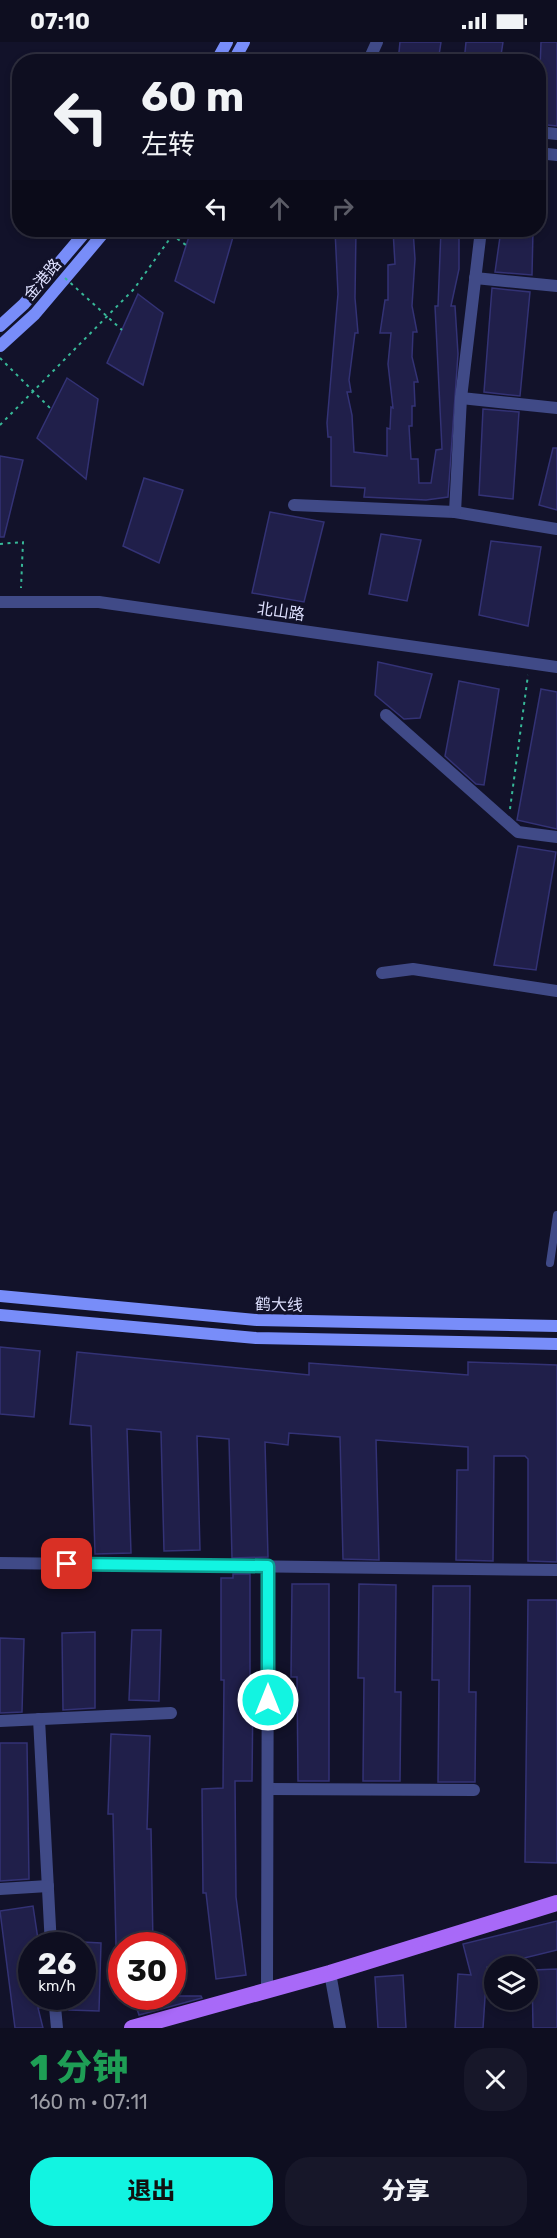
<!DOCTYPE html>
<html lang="zh">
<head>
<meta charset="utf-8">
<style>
	body { margin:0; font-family:Rubik,"Noto Sans SC",sans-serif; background:#171729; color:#f1f3f6; height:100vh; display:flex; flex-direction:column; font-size:22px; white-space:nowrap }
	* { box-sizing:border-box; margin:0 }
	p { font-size:20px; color:#9b9ca5 }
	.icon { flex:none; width:33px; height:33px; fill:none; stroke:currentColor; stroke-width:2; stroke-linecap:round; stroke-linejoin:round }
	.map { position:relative; height:1986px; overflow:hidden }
	.details { display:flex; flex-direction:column; background:#0e0e20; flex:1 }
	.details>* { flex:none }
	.hud { position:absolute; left:12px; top:12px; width:534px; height:183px; border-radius:24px; box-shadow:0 3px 9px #0003,0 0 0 2px #2e2e3e; background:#0e0e20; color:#f1f3f6; overflow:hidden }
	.controls { position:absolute; left:484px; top:1914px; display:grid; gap:12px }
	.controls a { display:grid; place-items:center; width:54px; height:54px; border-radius:50%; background:#0e0e20; box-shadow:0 3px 9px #0003,0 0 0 2px #2e2e3e; font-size:30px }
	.speed { position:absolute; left:18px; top:1890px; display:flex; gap:12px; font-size:30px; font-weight:700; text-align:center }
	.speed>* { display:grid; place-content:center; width:78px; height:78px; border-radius:50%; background:#0e0e20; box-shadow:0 3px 9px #0003,0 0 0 2px #2e2e3e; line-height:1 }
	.speed small { font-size:15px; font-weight:400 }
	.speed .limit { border:9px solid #d22; background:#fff; color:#111 }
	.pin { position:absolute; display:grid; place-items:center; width:51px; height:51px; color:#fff; margin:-26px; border-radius:12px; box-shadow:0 3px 9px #0006 }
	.me { position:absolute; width:66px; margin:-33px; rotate:0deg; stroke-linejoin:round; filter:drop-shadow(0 0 4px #0008) }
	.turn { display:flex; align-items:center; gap:21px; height:126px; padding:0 30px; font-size:27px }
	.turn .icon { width:78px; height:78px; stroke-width:2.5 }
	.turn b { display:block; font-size:42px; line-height:51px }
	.lanes { display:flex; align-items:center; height:57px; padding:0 30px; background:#0003; justify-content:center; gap:30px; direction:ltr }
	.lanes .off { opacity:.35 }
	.round { display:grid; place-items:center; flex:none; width:63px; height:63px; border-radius:24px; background:#171729 }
	.headline { display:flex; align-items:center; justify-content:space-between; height:102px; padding:0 30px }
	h1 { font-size:36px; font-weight:800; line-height:45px; color:#1e9e55 }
	.cta { display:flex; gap:12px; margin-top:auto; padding:12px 30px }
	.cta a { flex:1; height:69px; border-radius:24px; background:#12f4e1; color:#111; font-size:24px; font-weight:800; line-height:69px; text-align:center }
	.cta a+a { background:#171729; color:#f1f3f6 }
	.status { display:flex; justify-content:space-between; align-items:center; height:42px; padding:0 30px; background:#0e0e20; direction:ltr }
	.status svg { height:16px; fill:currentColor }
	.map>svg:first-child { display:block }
</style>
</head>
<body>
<div class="status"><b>07:10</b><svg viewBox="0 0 49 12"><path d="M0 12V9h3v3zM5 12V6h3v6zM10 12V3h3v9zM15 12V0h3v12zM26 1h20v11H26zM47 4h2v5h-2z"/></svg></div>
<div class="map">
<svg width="557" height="1986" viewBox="0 0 557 1986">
	<rect width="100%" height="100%" fill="#12122a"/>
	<g fill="#201f4a" stroke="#333275" stroke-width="1.5">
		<path d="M400 0H441L438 20H398Z"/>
		<path d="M466 0H503L500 20H464Z"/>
		<path d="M541 0H557V84L538 82Z"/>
		<path d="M191 188H235L214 261 175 239Z"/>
		<path d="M335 188H356L355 256 358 291H355L349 338 351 350H347L352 373 354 410 387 414V386L390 387 391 365 393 366 388 322 391 291H380L385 258H388V223L395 222 393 188H413L415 217 412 264 417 290H413L412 315 418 340H414L415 364H412V384H409L411 417H418L419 441H431L436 408 442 407 435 264H438L441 188H459V227L451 264H455L458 312 448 455 426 458 364 455 365 446 331 444V395H328L327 381 338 252Z"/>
		<path d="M501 188H533L532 233 495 230Z"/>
		<path d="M492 246 530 250 520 354 484 350Z"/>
		<path d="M138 252 163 271 143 343 107 321Z"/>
		<path d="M67 336 98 357 86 437 37 396Z"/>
		<path d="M483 367 519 370 513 457 479 453Z"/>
		<path d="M553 406H557V468L539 463Z"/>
		<path d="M0 414 23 418 4 495H0Z"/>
		<path d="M144 436 183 448 159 521 123 504Z"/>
		<path d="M270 470 324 480 304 560 252 551Z"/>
		<path d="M381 492 421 498 407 559 369 552Z"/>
		<path d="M491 499 541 505 528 584 479 573Z"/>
		<path d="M378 620 432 632 420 676 404 677 375 653Z"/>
		<path d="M459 639 499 647 484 743 476 742 445 714Z"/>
		<path d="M541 647 557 650V787L517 778Z"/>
		<path d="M518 804 556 810 536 928 494 923Z"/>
		<path d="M0 1305 40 1309 34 1375 0 1372Z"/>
		<path d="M77 1310 309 1333V1321L468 1333V1320L557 1323V1520L528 1519V1417L525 1414H494L493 1519 456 1518 457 1428H468V1405L376 1398 379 1518 343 1517 340 1395 289 1391 288 1403 265 1400 268 1515 232 1516 229 1397 197 1394 200 1508 164 1509 161 1390 127 1387 131 1511 95 1512 91 1384 70 1382Z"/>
		<path d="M233 1532H250V1646H253L252 1739H235L236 1855 246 1933 216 1937 206 1851H203L202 1747 223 1746 224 1638H221V1536H233Z"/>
		<path d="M292 1542H329V1739H298L297 1635H291Z"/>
		<path d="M359 1542 396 1543 395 1650H401L400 1739H363L364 1636H358Z"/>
		<path d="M433 1544H470L469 1650H476L475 1740H438L439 1638H432Z"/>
		<path d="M528 1558H557V1821L525 1820Z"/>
		<path d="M132 1588H161L159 1659 129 1658Z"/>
		<path d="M95 1590V1666L63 1668 62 1591Z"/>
		<path d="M0 1596 24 1597 22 1670 0 1671Z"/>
		<path d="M111 1692 150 1694 147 1787H151L153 1902 116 1903 113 1772H108Z"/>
		<path d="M0 1701H27L29 1837 0 1839Z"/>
		<path d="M33 1864 39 1904H32V1954H46L47 1965 38 1966 43 1986H15L0 1869Z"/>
		<path d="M557 1879V1908L487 1925 483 1986H455L458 1932 471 1933 463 1902Z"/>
		<path d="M82 1900 101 1901 99 1969 69 1968 70 1954H82Z"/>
		<path d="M557 1927V1986H533L532 1928Z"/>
		<path d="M403 1933 406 1986H378L375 1935Z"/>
		<path d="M133 1954H201L202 1956 139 1973Z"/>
	</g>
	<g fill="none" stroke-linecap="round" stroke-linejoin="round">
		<g stroke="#37b898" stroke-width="2" stroke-dasharray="3 4.5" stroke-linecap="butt">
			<path d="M0 383 134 247 176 188"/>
			<path d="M0 502 23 500 21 546"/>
			<path d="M510 767 528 633"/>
		</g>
		<path stroke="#404a87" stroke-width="8" d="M550 1221 557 1173"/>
		<g stroke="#404a87" stroke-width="12">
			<path d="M368 20 377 0"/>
			<path d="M538 90 557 92"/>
			<path d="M538 111 557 113"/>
			<path d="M475 236 557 244"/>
			<path d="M461 356 557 366"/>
			<path d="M294 463 455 470 557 487"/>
			<path d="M455 470 461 356 481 188"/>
			<path d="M386 673 518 790 557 795"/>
			<path d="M382 931 413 927 557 949"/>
			<path d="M0 1521 557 1528"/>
			<path d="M39 1677 51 1904"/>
			<path d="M0 1679 171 1671"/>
			<path d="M268 1747 474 1748"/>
			<path d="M0 1847 48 1844"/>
			<path d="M330 1931 340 1986"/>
			<path d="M267 1948 268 1524"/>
			<path d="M54 1954 57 1986"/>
		</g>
		<path stroke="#404a87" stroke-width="12" d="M0 560H99L557 625"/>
		<g stroke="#788df9" stroke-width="12">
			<path d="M216 20 227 0"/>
			<path d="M233 20 244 0"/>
			<path d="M0 284 24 262 87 188"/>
			<path d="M0 304 35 272 106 188"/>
			<path d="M0 1254 257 1278 557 1284"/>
			<path d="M0 1273 256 1296 557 1302"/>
		</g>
		<path stroke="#a869f8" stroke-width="16" d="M132 1986 330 1931 557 1861"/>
		<g stroke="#37b898" stroke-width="2" stroke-dasharray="3 4.5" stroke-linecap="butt">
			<path d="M165 188 186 203"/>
			<path d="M65 236 122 288"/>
			<path d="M0 316 51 367"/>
		</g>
	</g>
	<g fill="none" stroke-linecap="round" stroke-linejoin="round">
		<g stroke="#0c9f92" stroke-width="15">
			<path id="route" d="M67 1522 268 1524V1658"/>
		</g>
		<use href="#route" stroke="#12f4e1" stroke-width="10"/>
	</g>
	<g text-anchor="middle" stroke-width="6" stroke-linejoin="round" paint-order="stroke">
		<g font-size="16" fill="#dddffd" stroke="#12122a">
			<text transform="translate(42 237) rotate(-50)" y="6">金港路</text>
			<text transform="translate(281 569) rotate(8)" y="6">北山路</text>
			<text transform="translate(279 1262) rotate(2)" y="6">鹤大线</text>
		</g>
	</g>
</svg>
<div class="controls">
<a><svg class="icon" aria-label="layers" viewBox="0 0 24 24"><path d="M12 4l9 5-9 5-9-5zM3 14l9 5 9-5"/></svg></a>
</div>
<div class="speed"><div>26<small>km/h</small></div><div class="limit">30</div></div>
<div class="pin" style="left:67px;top:1522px;background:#d93025"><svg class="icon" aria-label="arrive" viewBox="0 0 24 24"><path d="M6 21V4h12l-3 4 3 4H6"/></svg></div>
<svg class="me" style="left:268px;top:1658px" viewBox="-20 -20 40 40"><circle r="17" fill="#12f4e1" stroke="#fff" stroke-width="3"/><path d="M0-11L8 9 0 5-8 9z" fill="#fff"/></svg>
<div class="hud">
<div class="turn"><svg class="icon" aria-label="left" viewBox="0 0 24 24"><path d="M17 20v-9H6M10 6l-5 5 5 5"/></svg><div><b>60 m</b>左转</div></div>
<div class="lanes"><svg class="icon" aria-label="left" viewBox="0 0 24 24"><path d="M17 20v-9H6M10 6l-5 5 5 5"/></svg><svg class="icon off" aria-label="ahead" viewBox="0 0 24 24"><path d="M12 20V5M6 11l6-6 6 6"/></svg><svg class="icon off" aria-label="right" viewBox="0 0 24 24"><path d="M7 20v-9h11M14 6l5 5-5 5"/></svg></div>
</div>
</div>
<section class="details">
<div class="headline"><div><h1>1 分钟</h1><p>160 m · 07:11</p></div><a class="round"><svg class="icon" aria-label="close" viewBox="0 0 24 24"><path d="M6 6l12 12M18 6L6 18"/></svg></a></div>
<div class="cta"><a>退出</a><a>分享</a></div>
</section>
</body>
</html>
